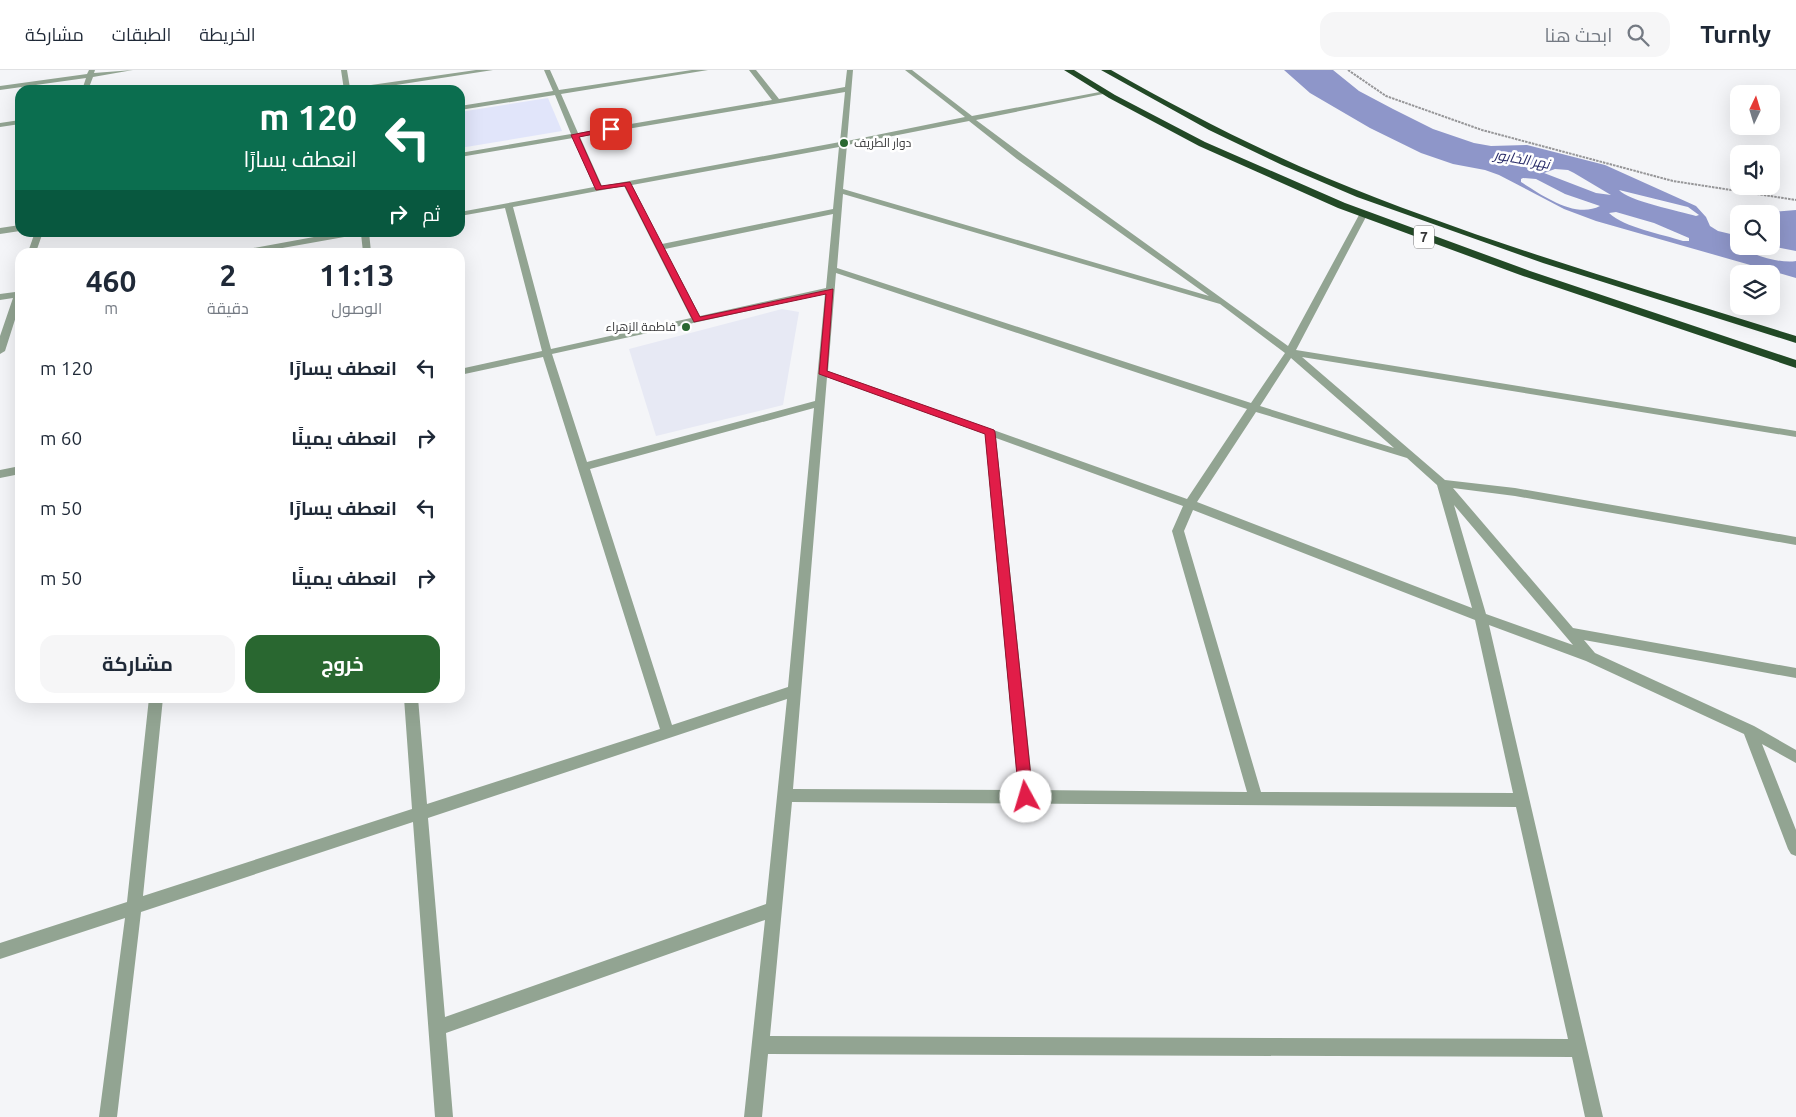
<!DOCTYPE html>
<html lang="ar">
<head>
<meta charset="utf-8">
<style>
	body { margin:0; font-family:Ubuntu,Cairo,sans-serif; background:#f6f6f7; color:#1f2937; direction:rtl; height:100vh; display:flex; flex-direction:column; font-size:19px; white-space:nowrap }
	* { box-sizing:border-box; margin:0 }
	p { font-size:16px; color:#747a83 }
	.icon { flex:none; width:28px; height:28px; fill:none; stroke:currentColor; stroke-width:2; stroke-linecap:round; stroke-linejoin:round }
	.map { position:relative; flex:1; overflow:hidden; direction:ltr }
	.drawer { position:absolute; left:15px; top:178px; width:450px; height:455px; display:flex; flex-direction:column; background:#fff; border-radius:15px; box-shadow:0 5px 20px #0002; direction:rtl }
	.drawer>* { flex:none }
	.top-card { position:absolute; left:15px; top:15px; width:450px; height:152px; border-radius:15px; box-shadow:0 5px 20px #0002; direction:rtl; background:#0b6e4f; color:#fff; overflow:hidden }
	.needle { width:32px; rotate:4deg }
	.fabs { position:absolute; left:1730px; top:15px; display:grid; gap:10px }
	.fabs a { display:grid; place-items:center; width:50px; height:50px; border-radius:10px; background:#fff; box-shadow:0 5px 20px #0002; font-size:25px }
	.pin { position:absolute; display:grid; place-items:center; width:42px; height:42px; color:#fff; margin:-21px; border-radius:10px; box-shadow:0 2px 8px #0006 }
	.me { position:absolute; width:55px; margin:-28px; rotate:354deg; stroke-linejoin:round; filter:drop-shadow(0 0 4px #0008) }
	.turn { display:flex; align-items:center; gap:18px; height:105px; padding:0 25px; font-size:22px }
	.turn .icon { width:65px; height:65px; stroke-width:2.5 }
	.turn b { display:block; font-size:35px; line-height:42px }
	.then { display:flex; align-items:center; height:48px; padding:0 25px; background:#0003; gap:10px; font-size:19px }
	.eta { display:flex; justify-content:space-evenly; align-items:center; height:85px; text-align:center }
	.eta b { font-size:30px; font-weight:700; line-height:35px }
	.button { display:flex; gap:10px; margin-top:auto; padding:10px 25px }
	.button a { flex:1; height:58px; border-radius:15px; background:#296730; color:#fff; font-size:20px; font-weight:700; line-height:58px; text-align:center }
	.button a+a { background:#f6f6f7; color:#1f2937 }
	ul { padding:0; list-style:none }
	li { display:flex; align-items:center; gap:15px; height:70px; padding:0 25px }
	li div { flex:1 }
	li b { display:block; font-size:19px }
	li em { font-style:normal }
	header { display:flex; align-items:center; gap:30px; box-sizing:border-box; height:70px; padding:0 25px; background:#fff; border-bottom:1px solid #e0e1e3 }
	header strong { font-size:24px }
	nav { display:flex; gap:28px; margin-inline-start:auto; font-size:18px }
	.search { width:350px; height:45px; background:#f6f6f7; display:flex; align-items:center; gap:12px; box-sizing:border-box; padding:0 18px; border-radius:15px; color:#747a83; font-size:19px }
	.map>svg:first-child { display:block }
</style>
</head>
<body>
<header>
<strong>Turnly</strong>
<div class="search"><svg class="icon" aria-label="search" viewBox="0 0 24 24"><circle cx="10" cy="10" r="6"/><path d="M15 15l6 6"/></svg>ابحث هنا</div>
<nav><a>الخريطة</a><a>الطبقات</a><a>مشاركة</a></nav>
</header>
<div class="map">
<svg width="1796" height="1047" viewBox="0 0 1796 1047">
	<rect width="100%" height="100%" fill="#f4f5f8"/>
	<path fill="#e7e9f4" d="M782 239 799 242 783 335 656 366 629 279Z"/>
	<path fill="#e1e5fa" d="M548 28 562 61 460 78V42Z"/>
	<g fill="#8e96c9" fill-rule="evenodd">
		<path d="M1284 0H1333L1359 21 1393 39 1433 59 1474 73 1491 76 1527 75 1605 95 1696 136 1706 147 1710 156 1718 161 1739 166V176C1751 185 1781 194 1796 191V208L1596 151 1564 139 1499 105 1485 100 1453 94 1421 83 1370 58 1310 23ZM1555 99 1568 100 1574 103 1611 125 1596 123 1544 103ZM1523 108 1536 109 1565 124 1600 136C1575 149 1542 125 1521 112V109ZM1619 120 1688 137 1699 145 1696 146C1680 141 1628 131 1619 120ZM1616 142 1654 153 1689 168V171H1683C1662 164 1625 158 1609 143Z"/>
		<path d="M1796 140V181L1770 176 1771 144H1750Z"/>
	</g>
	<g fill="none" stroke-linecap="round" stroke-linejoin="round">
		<path stroke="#969698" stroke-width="2" stroke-dasharray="2.5 1" stroke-linecap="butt" d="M1348 0 1386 26 1482 60 1673 111 1796 130"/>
		<g fill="#92a492" fill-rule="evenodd">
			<path d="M89 0H95L94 3 133 0 93 7 88 20H82L86 8 0 20V16L87 4Z"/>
			<path d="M341 0H347L350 18 476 0H493L364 20H344Z"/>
			<path d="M544 0H550L559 20 692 0H708L561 24 578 63 772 30 749 0H756L779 29 845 17 847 0H853L847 71 965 47 905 0H912L972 46 1105 21 1106 22 1103 24 976 50 1023 85 1288 276 1359 145 1366 143 1367 145 1296 280 1796 361V367L1302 287 1445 410 1515 418 1796 467V475L1515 426 1453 418 1573 558 1796 598V608L1584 570 1595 583 1754 656 1796 680V693L1762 674 1796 760V786L1791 784 1788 779 1744 664 1586 591 1489 555 1603 1047H1585L1572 987 768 984 762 1047H744L765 850 446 963 453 1047H435L413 752 141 842 117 1047H99L125 848 0 889V873L127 832 149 628H163L143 826 412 739 404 628H418L427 734 660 659 543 287 460 305V299L542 281 505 138 460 146V142L594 117 573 68 460 87V83L571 64 555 25 460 40V36L553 21ZM845 22 840 72 602 116 580 67ZM969 51 1017 89 1209 226 843 119 847 75ZM839 77 833 139 662 174 632 115ZM624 116 691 248 551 279 513 137ZM843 124 1220 234 1285 283 1251 333 837 198ZM833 144 826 218 700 246 665 179ZM836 203 1247 339 1187 429 828 301ZM825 224 815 331 587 392 552 284ZM1291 288 1394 378 1260 336ZM827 307 985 364 1018 720 793 719ZM814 338 788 617 672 655 590 399ZM1256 342 1407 388 1437 415 1472 538 1197 432ZM996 368 1183 436 1172 461 1247 722 1033 720ZM1454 435 1573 575 1486 544ZM1193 440 1475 550 1513 723 1261 722 1184 461ZM787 629 766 834 445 947 428 748ZM792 732 1516 737 1568 969 770 966Z"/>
			<path d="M20 50V54L0 57V53Z"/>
			<path d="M20 155V161L0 164V158Z"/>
			<path d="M35 162H43L36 182H28Z"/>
			<path d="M341 162H369L371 182H363L361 164 260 182H244L248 179Z"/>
			<path d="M20 217V234L5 281 0 284V266L13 228 0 230V224L15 222 17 218Z"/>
			<path d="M20 396V404L0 408V400Z"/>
		</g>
		<g fill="#224926" fill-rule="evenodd">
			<path d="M1064 0H1074L1115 25 1205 72 1345 133 1530 201 1796 290V298L1523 206 1338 138 1199 76 1109 28Z"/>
			<path d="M1101 0H1111C1181 40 1253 77 1327 108 1479 171 1639 217 1796 266V273L1543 193 1357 127 1282 95 1209 60Z"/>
		</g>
	</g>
	<path fill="#e11d48" stroke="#92132f" d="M611 57 614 58V60L579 67 601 116 630 112 700 247 833 219 827 301 994 360 995 362 1033 727 1031 731 1026 733 1021 731 1019 727 985 364 819 304 826 224 694 252 625 116 596 120 571 65Z"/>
	<g fill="#296730" stroke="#fff" stroke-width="2">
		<circle cx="844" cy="73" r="5"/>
		<circle cx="686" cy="257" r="5"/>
	</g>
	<g text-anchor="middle" stroke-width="5" stroke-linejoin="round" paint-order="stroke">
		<g font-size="12" fill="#373738" stroke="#fff" text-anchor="start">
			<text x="854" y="77">دوار الطريف</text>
			<text x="676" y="261" text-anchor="end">فاطمة الزهراء</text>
		</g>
		<g font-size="14" font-style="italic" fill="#292c69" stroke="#fff">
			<text transform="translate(1522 89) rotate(10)" y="5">نهر الخابور</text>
		</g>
		<rect fill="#fff" stroke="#737374" stroke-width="1" x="1414" y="155.5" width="20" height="23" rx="4"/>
		<g font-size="14" font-weight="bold" fill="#373738">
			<text x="1424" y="172">7</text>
		</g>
	</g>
</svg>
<div class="fabs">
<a><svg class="needle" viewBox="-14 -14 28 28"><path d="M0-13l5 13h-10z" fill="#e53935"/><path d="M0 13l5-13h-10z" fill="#747a83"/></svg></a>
<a><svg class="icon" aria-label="sound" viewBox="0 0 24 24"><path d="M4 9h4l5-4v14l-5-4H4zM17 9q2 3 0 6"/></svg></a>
<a><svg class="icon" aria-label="search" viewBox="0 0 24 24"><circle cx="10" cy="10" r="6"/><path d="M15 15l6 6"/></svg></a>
<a><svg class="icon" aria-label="layers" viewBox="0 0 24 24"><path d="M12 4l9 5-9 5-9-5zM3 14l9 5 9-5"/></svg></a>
</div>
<div class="pin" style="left:611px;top:59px;background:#d93025"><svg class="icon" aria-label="arrive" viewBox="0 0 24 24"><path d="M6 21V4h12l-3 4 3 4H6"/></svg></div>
<svg class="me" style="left:1026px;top:727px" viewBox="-20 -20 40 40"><circle r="19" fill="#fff"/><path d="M0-13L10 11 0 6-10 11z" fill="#e11d48"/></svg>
<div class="top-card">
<div class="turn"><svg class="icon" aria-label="left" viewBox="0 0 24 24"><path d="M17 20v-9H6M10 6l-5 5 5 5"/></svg><div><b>120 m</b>انعطف يسارًا</div></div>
<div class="then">ثم<svg class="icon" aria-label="right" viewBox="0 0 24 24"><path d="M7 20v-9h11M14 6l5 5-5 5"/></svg></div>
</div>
<section class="drawer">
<div class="eta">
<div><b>11:13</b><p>الوصول</p></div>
<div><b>2</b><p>دقيقة</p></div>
<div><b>460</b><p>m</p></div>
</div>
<ul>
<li><svg class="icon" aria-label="left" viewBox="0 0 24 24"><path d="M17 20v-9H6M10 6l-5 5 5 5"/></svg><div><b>انعطف يسارًا</b></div><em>120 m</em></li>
<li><svg class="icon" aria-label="right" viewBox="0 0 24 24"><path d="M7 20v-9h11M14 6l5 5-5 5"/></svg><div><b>انعطف يمينًا</b></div><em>60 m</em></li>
<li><svg class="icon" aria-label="left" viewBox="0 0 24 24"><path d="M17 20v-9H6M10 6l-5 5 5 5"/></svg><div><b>انعطف يسارًا</b></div><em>50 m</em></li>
<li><svg class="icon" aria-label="right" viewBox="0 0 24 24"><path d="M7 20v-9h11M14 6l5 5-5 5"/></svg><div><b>انعطف يمينًا</b></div><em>50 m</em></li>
</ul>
<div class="button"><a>خروج</a><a>مشاركة</a></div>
</section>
</div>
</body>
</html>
